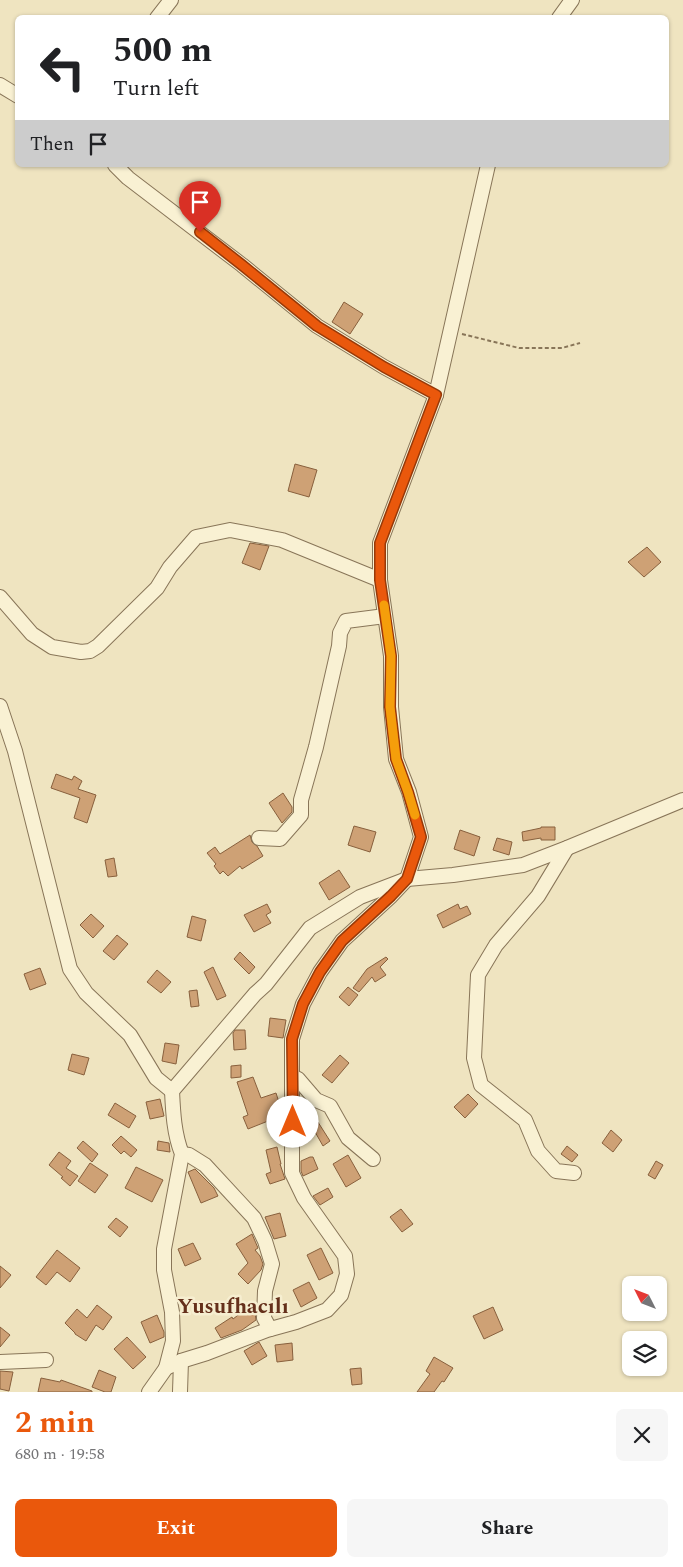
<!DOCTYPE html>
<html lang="en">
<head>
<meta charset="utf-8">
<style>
	body { margin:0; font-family:Spectral,serif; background:#f6f6f6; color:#202124; height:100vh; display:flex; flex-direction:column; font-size:19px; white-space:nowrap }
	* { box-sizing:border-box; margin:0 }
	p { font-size:16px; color:#757577 }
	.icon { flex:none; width:28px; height:28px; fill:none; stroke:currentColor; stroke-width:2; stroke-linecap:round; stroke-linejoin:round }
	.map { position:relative; height:1392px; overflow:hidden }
	.sheet { display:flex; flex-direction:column; background:#fff; flex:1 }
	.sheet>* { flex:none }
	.hud { position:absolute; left:15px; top:15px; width:654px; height:152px; border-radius:8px; box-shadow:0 1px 4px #0004; background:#fff; color:#202124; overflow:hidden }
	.needle { width:32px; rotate:312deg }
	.controls { position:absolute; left:622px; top:1276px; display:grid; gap:10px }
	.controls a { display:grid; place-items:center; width:45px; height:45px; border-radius:8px; background:#fff; box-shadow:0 1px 4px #0004; font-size:25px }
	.pin { position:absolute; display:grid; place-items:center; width:42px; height:42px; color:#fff; margin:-51px -21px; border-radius:50% 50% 50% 0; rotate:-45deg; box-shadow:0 0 5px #0007 }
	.pin .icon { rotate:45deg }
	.me { position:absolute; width:55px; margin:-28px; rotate:0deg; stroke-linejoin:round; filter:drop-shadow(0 0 4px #0008) }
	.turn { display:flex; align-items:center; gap:18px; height:105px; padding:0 15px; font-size:22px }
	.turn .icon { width:65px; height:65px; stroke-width:2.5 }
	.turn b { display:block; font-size:35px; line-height:42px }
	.then { display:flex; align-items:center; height:48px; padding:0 15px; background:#0003; gap:10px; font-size:19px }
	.round { display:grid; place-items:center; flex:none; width:52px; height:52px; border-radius:8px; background:#f6f6f6 }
	.headline { display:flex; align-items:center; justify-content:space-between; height:85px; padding:0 15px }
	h1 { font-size:30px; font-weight:700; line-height:38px; color:#ea580c }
	.cta { display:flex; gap:10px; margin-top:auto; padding:10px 15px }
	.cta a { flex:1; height:58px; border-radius:8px; background:#ea580c; color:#fff; font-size:20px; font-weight:700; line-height:58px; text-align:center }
	.cta a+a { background:#f6f6f6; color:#202124 }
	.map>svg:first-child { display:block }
</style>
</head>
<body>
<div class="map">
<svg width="683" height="1392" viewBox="0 0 683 1392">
	<rect width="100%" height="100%" fill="#efe4c0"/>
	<g fill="#cea175" stroke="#88603d">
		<path d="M344 302 363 314 350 334 332 322Z"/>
		<path d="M295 464 317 470 309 497 288 491Z"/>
		<path d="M250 543 269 546 260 570 242 563Z"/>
		<path d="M647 547 661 562 644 577 628 562Z"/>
		<path d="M56 774 72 780 74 776 82 781 78 789 96 795 87 823 74 818 80 798 51 788Z"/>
		<path d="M283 793 292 807V812L282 823 269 803Z"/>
		<path d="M354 826 376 832 370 852 348 845Z"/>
		<path d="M541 827H555V840H541V838L523 841 522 832 541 828Z"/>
		<path d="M460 830 480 837 474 856 454 849Z"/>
		<path d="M250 835 252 842 257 846 263 856 242 869 240 866 228 876 223 871 220 874 214 866 216 864 207 853 215 847 220 854Z"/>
		<path d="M497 838 512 842 509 855 493 850Z"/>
		<path d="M114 858 117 876 108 877 105 860Z"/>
		<path d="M339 870 350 887 329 900 319 883Z"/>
		<path d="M267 904 271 912 266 915 271 923 254 932 244 915Z"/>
		<path d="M458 904 460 909 467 906 471 914 443 928 437 915Z"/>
		<path d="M91 914 104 926 93 938 80 925Z"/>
		<path d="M192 916 206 920 201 941 187 937Z"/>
		<path d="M117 935 128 944 114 960 103 951Z"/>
		<path d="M240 952 255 967 249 974 234 959Z"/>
		<path d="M386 957 388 959 380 967 386 975 375 982 372 977 359 992 353 988 367 969Z"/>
		<path d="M213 967 226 996 217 1000 204 972Z"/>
		<path d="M40 968 46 984 30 990 24 974Z"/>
		<path d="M157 970 171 982 161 993 147 982Z"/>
		<path d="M348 987 358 995 349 1006 339 997Z"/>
		<path d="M197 990 199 1006 191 1007 189 991Z"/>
		<path d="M270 1018 286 1020 283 1038 268 1036Z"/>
		<path d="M235 1030H245L246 1049 234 1050 233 1033Z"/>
		<path d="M165 1043 179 1045 176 1064 162 1061Z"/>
		<path d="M72 1054 89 1058 84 1075 68 1070Z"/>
		<path d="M340 1055 349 1063 332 1083 322 1075Z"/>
		<path d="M241 1065V1077L231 1078V1066Z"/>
		<path d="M253 1077 261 1098 276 1093 283 1115 248 1129 243 1117 248 1115 237 1082Z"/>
		<path d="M468 1094 478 1104 465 1118 454 1107Z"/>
		<path d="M160 1099 164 1116 150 1119 146 1102Z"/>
		<path d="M115 1103 136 1116 129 1128 108 1115Z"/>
		<path d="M316 1119 330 1141 323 1146 310 1123Z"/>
		<path d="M611 1130 622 1140 613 1152 602 1143Z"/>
		<path d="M121 1136 137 1150 131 1157 124 1151 121 1154 112 1145Z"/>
		<path d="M83 1141 98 1154 92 1162 77 1148Z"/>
		<path d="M158 1141 169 1143 170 1152 157 1150Z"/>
		<path d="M567 1146 578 1155 572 1162 561 1154Z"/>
		<path d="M277 1147 281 1164H280L285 1179 270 1184 266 1174 271 1172 266 1150Z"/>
		<path d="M59 1152 71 1161 66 1168 78 1176 70 1186 61 1178 63 1177 49 1165Z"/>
		<path d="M348 1155 361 1178 346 1187 333 1164Z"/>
		<path d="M310 1157H313L318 1169 303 1176 301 1171V1161Z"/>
		<path d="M656 1161 663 1165 655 1179 648 1175Z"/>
		<path d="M90 1163 108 1175 95 1193 78 1181Z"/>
		<path d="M136 1167 163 1180 152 1202 125 1188Z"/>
		<path d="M195 1169 214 1188 218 1196 201 1203 188 1172Z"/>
		<path d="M328 1188 333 1197 320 1205 313 1196Z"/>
		<path d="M401 1209 413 1224 402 1232 390 1217Z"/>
		<path d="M280 1213 286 1236 274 1239 265 1217Z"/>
		<path d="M116 1218 128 1227 120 1237 108 1227Z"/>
		<path d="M252 1234 258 1248 255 1250 260 1256 263 1264 261 1270 248 1284 238 1274 248 1263 236 1244Z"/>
		<path d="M193 1243 201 1259 185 1266 178 1249Z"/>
		<path d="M321 1248 333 1273 319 1280 307 1255Z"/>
		<path d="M57 1250 80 1268 70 1282 57 1272 46 1285 36 1277Z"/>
		<path d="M0 1266 11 1275 0 1288Z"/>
		<path d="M309 1282 317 1298 301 1307 293 1290Z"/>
		<path d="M97 1305 112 1317 103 1330 96 1325 86 1341 75 1334V1333L65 1323 77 1309 87 1318Z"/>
		<path d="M250 1306 255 1313 256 1320 242 1330 221 1338 215 1328 232 1317 233 1319Z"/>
		<path d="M493 1307 503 1330 484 1339 473 1316Z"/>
		<path d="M157 1315 164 1332V1337L150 1343 141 1322Z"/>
		<path d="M0 1327 10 1335 0 1347Z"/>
		<path d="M127 1337 146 1357 133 1369 114 1349Z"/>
		<path d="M259 1342 267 1356 252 1365 244 1351Z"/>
		<path d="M292 1343 293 1360 277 1362 275 1345Z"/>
		<path d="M434 1357 453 1368 444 1382 442 1381 434 1392H417L430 1374 426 1371Z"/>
		<path d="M361 1368 362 1384 352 1385 350 1369Z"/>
		<path d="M99 1370 116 1377 111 1392H105L92 1387Z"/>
		<path d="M0 1371 13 1372 9 1391 0 1389Z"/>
		<path d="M41 1378 60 1382 61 1380 92 1391V1392H38Z"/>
	</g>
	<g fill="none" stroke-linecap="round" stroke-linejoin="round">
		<g stroke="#887558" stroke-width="16">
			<g id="minor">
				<path d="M157 18 171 0"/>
				<path d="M559 18 572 0"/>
				<path d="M0 85 18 96"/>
				<path d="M115 165 128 178 242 265 317 326 384 367 436 395"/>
				<path d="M0 597 32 634 52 647 81 652 90 651 98 646 157 588 170 567 196 537 230 530 282 540 380 580"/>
				<path d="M0 706 15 751 70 969 86 993 130 1035 156 1078 172 1091"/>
				<path d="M259 838 280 839 301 815V800L316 747 339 646 340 633 346 621 385 616"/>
				<path d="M567 848 538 896 496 945 478 975 474 1058 481 1085 525 1120 538 1151 556 1171 574 1173"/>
				<path d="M293 1077 298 1079 316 1100 330 1106 348 1138 373 1159"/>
				<path d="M182 1154 189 1155 205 1165 254 1218 265 1241 272 1264 265 1291 264 1318 270 1329"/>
				<path d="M0 1362 46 1360"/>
				<path d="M166 1368 173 1341 172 1312 164 1270V1249L182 1154C174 1134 173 1112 172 1091L255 994 266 984 310 928 360 897 407 879 453 875 523 865 567 848 683 800"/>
				<path d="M149 1392 166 1368 181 1361 207 1353 267 1330 296 1322 327 1310 341 1295 347 1274 345 1256 304 1198 292 1173V1039L303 1004 320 972 342 941 391 896 407 879 421 837 409 792 396 759 391 707V656L380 580V543L436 395 488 165"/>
				<path d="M180 1392 181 1361"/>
			</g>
		</g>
		<path stroke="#887558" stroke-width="2" stroke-dasharray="4 2.5" stroke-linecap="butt" d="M462 334 519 348H562L580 343"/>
		<use href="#minor" stroke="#f9f1d3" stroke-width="14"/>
	</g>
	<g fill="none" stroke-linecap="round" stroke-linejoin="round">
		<g stroke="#983908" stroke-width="12">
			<path id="route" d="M200 232 242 265 317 326 384 367 436 395 380 543V580L391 656 390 707 396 759 408 792 421 837 407 879 391 896 342 941 320 972 303 1004 292 1039 293 1122"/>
		</g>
		<use href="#route" stroke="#ea580c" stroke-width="9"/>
		<path stroke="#f59e0b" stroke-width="9" d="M384 605 391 656 390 707 396 759 408 792 415 815"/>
	</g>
	<g text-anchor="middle" stroke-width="5" stroke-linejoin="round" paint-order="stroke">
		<g font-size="21" font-weight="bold" fill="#65301b" stroke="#f6eed0">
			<text x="233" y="1313">Yusufhacılı</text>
		</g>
	</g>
</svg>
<div class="controls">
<a><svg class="needle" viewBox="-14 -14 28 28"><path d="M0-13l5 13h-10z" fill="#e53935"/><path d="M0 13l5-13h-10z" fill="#757577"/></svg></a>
<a><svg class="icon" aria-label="layers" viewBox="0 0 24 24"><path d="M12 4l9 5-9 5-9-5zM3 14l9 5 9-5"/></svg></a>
</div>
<div class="pin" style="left:200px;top:232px;background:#d93025"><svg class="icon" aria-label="arrive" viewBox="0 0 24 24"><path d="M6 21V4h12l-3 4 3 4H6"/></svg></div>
<svg class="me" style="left:293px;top:1122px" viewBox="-20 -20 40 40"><circle r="19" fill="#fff"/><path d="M0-13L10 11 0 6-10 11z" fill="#ea580c"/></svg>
<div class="hud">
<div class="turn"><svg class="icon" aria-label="left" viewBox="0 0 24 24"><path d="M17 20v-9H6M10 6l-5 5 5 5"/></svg><div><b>500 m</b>Turn left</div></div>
<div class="then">Then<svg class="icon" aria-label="arrive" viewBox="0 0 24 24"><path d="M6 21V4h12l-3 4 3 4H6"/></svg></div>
</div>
</div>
<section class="sheet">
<div class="headline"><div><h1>2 min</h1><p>680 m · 19:58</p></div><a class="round"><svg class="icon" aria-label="close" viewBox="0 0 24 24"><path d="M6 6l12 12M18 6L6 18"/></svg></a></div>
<div class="cta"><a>Exit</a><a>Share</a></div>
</section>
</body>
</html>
